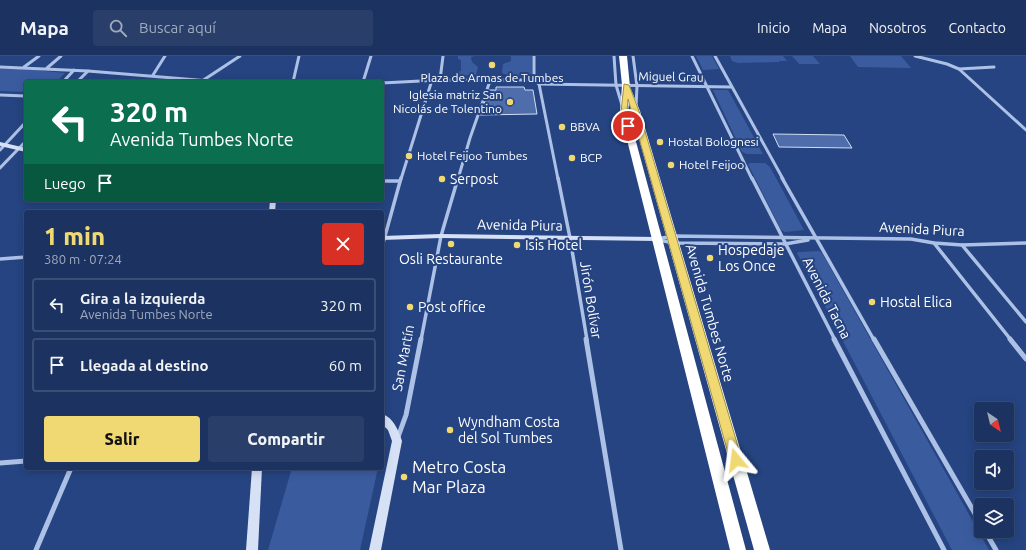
<!DOCTYPE html>
<html lang="es">
<head>
<meta charset="utf-8">
<style>
	body { margin:0; font-family:Ubuntu,sans-serif; background:#293f6a; color:#f1f3f6; height:100vh; display:flex; flex-direction:column; font-size:15px; white-space:nowrap }
	* { box-sizing:border-box; margin:0 }
	p { font-size:13px; color:#a0aabd }
	.icon { flex:none; width:22px; height:22px; fill:none; stroke:currentColor; stroke-width:2; stroke-linecap:round; stroke-linejoin:round }
	.map { position:relative; flex:1; overflow:hidden }
	.details { position:absolute; left:24px; top:154px; width:360px; height:260px; display:flex; flex-direction:column; background:#1c3361; border-radius:4px; box-shadow:0 2px 10px #0003,0 0 0 1px #3a4e76 }
	.details>* { flex:none }
	.hud { position:absolute; left:24px; top:24px; width:360px; height:122px; border-radius:4px; box-shadow:0 2px 10px #0003,0 0 0 1px #3a4e76; background:#0b6e4f; color:#fff; overflow:hidden }
	.needle { width:26px; rotate:145deg }
	.buttons { position:absolute; left:974px; top:346px; display:grid; gap:8px }
	.buttons a { display:grid; place-items:center; width:40px; height:40px; border-radius:4px; background:#1c3361; box-shadow:0 2px 10px #0003,0 0 0 1px #3a4e76; font-size:20px }
	.pin { position:absolute; display:grid; place-items:center; width:34px; height:34px; color:#fff; margin:-17px; border:2px solid #fff; border-radius:50%; box-shadow:0 1px 4px #0007 }
	.me { position:absolute; width:44px; margin:-22px; rotate:344deg; stroke-linejoin:round; filter:drop-shadow(0 0 3px #0008) }
	.turn { display:flex; align-items:center; gap:14px; height:84px; padding:0 20px; font-size:18px }
	.turn .icon { width:52px; height:52px; stroke-width:2.5 }
	.turn b { display:block; font-size:28px; line-height:34px }
	.then { display:flex; align-items:center; height:38px; padding:0 20px; background:#0003; gap:8px; font-size:15px }
	.round { display:grid; place-items:center; flex:none; width:42px; height:42px; border-radius:4px; background:#293f6a }
	.headline { display:flex; align-items:center; justify-content:space-between; height:68px; padding:0 20px }
	h1 { font-size:24px; font-weight:800; line-height:30px; color:#f0d972 }
	.primary-button { display:flex; gap:8px; margin-top:auto; padding:8px 20px }
	.primary-button a { flex:1; height:46px; border-radius:4px; background:#f0d972; color:#111; font-size:16px; font-weight:800; line-height:46px; text-align:center }
	.primary-button a+a { background:#293f6a; color:#f1f3f6 }
	ul { padding:0; list-style:none }
	li { display:flex; align-items:center; gap:12px; height:54px; margin:0 8px 6px; padding:0 12px; border:2px solid #3a4e76; border-radius:4px }
	li div { flex:1 }
	li b { display:block; font-size:15px }
	li em { font-style:normal }
	header { display:flex; align-items:center; gap:24px; box-sizing:border-box; height:56px; padding:0 20px; background:#1c3361; border-bottom:1px solid #3a4e76 }
	header strong { font-size:19px }
	nav { display:flex; gap:22px; margin-inline-start:auto; font-size:14px }
	.search { width:280px; height:36px; background:#293f6a; display:flex; align-items:center; gap:10px; box-sizing:border-box; padding:0 14px; border-radius:4px; color:#a0aabd; font-size:15px }
	.map>svg:first-child { display:block }
</style>
</head>
<body>
<header>
<strong>Mapa</strong>
<div class="search"><svg class="icon" aria-label="search" viewBox="0 0 24 24"><circle cx="10" cy="10" r="6"/><path d="M15 15l6 6"/></svg>Buscar aquí</div>
<nav><a>Inicio</a><a>Mapa</a><a>Nosotros</a><a>Contacto</a></nav>
</header>
<div class="map">
<svg width="1026" height="494" viewBox="0 0 1026 494">
	<rect width="100%" height="100%" fill="#254481"/>
	<g fill="#3a5c9f">
		<path d="M458 0H475L471 1 472 6 478 11 476 19 456 20 455 17 461 15V4L458 3Z"/>
		<path d="M510 0H532V18C524 22 510 21 502 17L503 8 511 5V1Z"/>
		<path d="M696 0H712L719 13 703 14Z"/>
		<path d="M730 0H783L787 5H779V6L738 7 732 5Z"/>
		<path d="M792 0H813L820 8H799Z"/>
		<path d="M850 0H901L911 12 858 11Z"/>
		<path d="M0 12 25 13 65 17 56 26H26V36L0 35Z"/>
		<path d="M713 34H728L763 98H747L742 96Z"/>
		<path d="M751 107H765L770 111 804 174 785 176 781 174 748 108Z"/>
		<path d="M819 195 822 197 989 494H952L797 197 799 196Z"/>
		<path d="M292 412H378L360 494H268Z"/>
	</g>
	<g fill="#4e6daa" stroke="#d0ddf5">
		<path d="M496 31H524L525 34H533L537 58 480 59 489 34H496Z"/>
		<path d="M773 78 844 79 852 92 779 91Z"/>
	</g>
	<g fill="none" stroke-linecap="round" stroke-linejoin="round">
		<g stroke="#adc1e7" stroke-width="3">
			<path d="M534 0V24"/>
			<path d="M614 0 616 29 622 49"/>
			<path d="M633 0 637 30 636 51"/>
			<path d="M692 0 752 123"/>
			<path d="M715 0 783 123"/>
			<path d="M915 0 947 8 959 13 1026 74"/>
			<path d="M0 11 88 15 222 26"/>
			<path d="M24 11 39 0"/>
			<path d="M47 12 61 0"/>
			<path d="M959 13 994 11"/>
			<path d="M153 19 165 0"/>
			<path d="M440 24 443 0"/>
			<path d="M534 24 539 28 558 123"/>
			<path d="M202 25 240 0"/>
			<path d="M63 26 74 14"/>
			<path d="M77 26 88 15"/>
			<path d="M293 26 299 0"/>
			<path d="M363 26 371 0"/>
			<path d="M382 27 440 24H534"/>
			<path d="M539 28 731 31"/>
			<path d="M0 39 26 40"/>
			<path d="M0 94 26 66"/>
			<path d="M0 112 26 85"/>
			<path d="M401 123 432 24"/>
			<path d="M458 123 470 82 490 25"/>
		</g>
		<g stroke="#adc1e7" stroke-width="3.5">
			<path d="M558 122 570 182 587 284"/>
			<path d="M752 122 835 284"/>
			<path d="M782 122 874 284"/>
			<path d="M382 125H400"/>
			<path d="M658 183 672 180 911 183 934 187 962 189 1026 187"/>
			<path d="M659 184 674 187 785 188 808 184"/>
			<path d="M934 187 1011 284"/>
			<path d="M962 189 1026 266"/>
			<path d="M382 191 401 122"/>
			<path d="M0 203 26 201"/>
			<path d="M421 284 441 180 458 122"/>
		</g>
		<g stroke="#adc1e7" stroke-width="5">
			<path d="M586 283 621 494"/>
			<path d="M834 283 944 494"/>
			<path d="M874 283 981 468"/>
			<path d="M1010 283 1026 303"/>
			<path d="M398 381 406 359 421 283"/>
			<path d="M0 407 26 405"/>
			<path d="M985 475 996 494"/>
			<path d="M36 494 71 412"/>
		</g>
		<g fill="#d7e1f6" fill-rule="evenodd">
			<path d="M0 86 26 92V96L0 90Z"/>
			<path d="M270 144H276L275 156H269Z"/>
			<path d="M441 178 657 181 661 183 657 185 441 182 382 184V180Z"/>
			<path d="M382 358C394 362 398 374 402 385L381 494H369L392 385 388 374 382 368Z"/>
			<path d="M252 412H262L258 494H246Z"/>
		</g>
		<path fill="#fff" fill-rule="evenodd" d="M619 0H627L630 31 640 55 770 494H754L629 47 628 56 746 494H730L620 56 622 29Z"/>
	</g>
	<path fill="#f0d972" stroke="#9c8d4a" d="M624 28 629 29 639 55 742 404 740 407 736 409 732 407 730 404 628 43 627 56 631 70 628 72 625 70 621 56Z"/>
	<g fill="#f0d972" stroke="#254481" stroke-width="1.5">
		<circle cx="492" cy="9" r="4"/>
		<circle cx="510" cy="46" r="4"/>
		<circle cx="562" cy="71" r="4"/>
		<circle cx="660" cy="86" r="4"/>
		<circle cx="409" cy="100" r="4"/>
		<circle cx="572" cy="102" r="4"/>
		<circle cx="671" cy="109" r="4"/>
		<circle cx="442" cy="123" r="4"/>
		<circle cx="451" cy="188" r="4"/>
		<circle cx="517" cy="189" r="4"/>
		<circle cx="710" cy="202" r="4"/>
		<circle cx="872" cy="246" r="4"/>
		<circle cx="410" cy="251" r="4"/>
		<circle cx="450" cy="374" r="4"/>
		<circle cx="404" cy="421" r="4"/>
	</g>
	<g text-anchor="middle" stroke-width="4" stroke-linejoin="round" paint-order="stroke">
		<g font-size="12" fill="#fff" stroke="#254481">
			<text transform="translate(671 21) rotate(1)" y="4">Miguel Grau</text>
		</g>
		<g font-size="12" fill="#fff" stroke="#254481" text-anchor="start">
			<text x="492" y="26" text-anchor="middle">Plaza de Armas de Tumbes</text>
			<text x="502" y="43" text-anchor="end">Iglesia matriz San<tspan x="502" dy="14">Nicolás de Tolentino</tspan></text>
			<text x="570" y="75">BBVA</text>
			<text x="668" y="90">Hostal Bolognesi</text>
			<text x="417" y="104">Hotel Feijoo Tumbes</text>
			<text x="580" y="106">BCP</text>
			<text x="679" y="113">Hotel Feijoo</text>
		</g>
		<g font-size="14" fill="#fff" stroke="#254481" text-anchor="start">
			<text x="450" y="128">Serpost</text>
			<text x="525" y="194">Isis Hotel</text>
			<text x="718" y="199">Hospedaje<tspan x="718" dy="16">Los Once</tspan></text>
			<text x="451" y="208" text-anchor="middle">Osli Restaurante</text>
			<text x="880" y="251">Hostal Elica</text>
			<text x="418" y="256">Post office</text>
			<text x="458" y="371">Wyndham Costa<tspan x="458" dy="16">del Sol Tumbes</tspan></text>
		</g>
		<g font-size="14" fill="#fff" stroke="#254481">
			<text transform="translate(520 169) rotate(1)" y="5">Avenida Piura</text>
			<text transform="translate(922 173) rotate(3)" y="5">Avenida Piura</text>
			<text transform="translate(827 242) rotate(63)" y="5">Avenida Tacna</text>
			<text transform="translate(591 244) rotate(81)" y="5">Jirón Bolívar</text>
			<text transform="translate(710 257) rotate(74)" y="5">Avenida Tumbes Norte</text>
			<text transform="translate(403 302) rotate(-79)" y="5">San Martín</text>
		</g>
		<g font-size="17" fill="#fff" stroke="#254481" text-anchor="start">
			<text x="412" y="417">Metro Costa<tspan x="412" dy="20">Mar Plaza</tspan></text>
		</g>
	</g>
</svg>
<div class="buttons">
<a><svg class="needle" viewBox="-14 -14 28 28"><path d="M0-13l5 13h-10z" fill="#e53935"/><path d="M0 13l5-13h-10z" fill="#a0aabd"/></svg></a>
<a><svg class="icon" aria-label="sound" viewBox="0 0 24 24"><path d="M4 9h4l5-4v14l-5-4H4zM17 9q2 3 0 6"/></svg></a>
<a><svg class="icon" aria-label="layers" viewBox="0 0 24 24"><path d="M12 4l9 5-9 5-9-5zM3 14l9 5 9-5"/></svg></a>
</div>
<div class="pin" style="left:628px;top:70px;background:#d93025"><svg class="icon" aria-label="arrive" viewBox="0 0 24 24"><path d="M6 21V4h12l-3 4 3 4H6"/></svg></div>
<svg class="me" style="left:736px;top:404px" viewBox="-20 -20 40 40"><path d="M0-17L14 15 0 8-14 15z" fill="#f0d972" stroke="#fff" stroke-width="4"/></svg>
<div class="hud">
<div class="turn"><svg class="icon" aria-label="left" viewBox="0 0 24 24"><path d="M17 20v-9H6M10 6l-5 5 5 5"/></svg><div><b>320 m</b>Avenida Tumbes Norte</div></div>
<div class="then">Luego<svg class="icon" aria-label="arrive" viewBox="0 0 24 24"><path d="M6 21V4h12l-3 4 3 4H6"/></svg></div>
</div>
<section class="details">
<div class="headline"><div><h1>1 min</h1><p>380 m · 07:24</p></div><a class="round" style="background:#d93025;color:#fff"><svg class="icon" aria-label="close" viewBox="0 0 24 24"><path d="M6 6l12 12M18 6L6 18"/></svg></a></div>
<ul>
<li><svg class="icon" aria-label="left" viewBox="0 0 24 24"><path d="M17 20v-9H6M10 6l-5 5 5 5"/></svg><div><b>Gira a la izquierda</b><p>Avenida Tumbes Norte</p></div><em>320 m</em></li>
<li><svg class="icon" aria-label="arrive" viewBox="0 0 24 24"><path d="M6 21V4h12l-3 4 3 4H6"/></svg><div><b>Llegada al destino</b></div><em>60 m</em></li>
</ul>
<div class="primary-button"><a>Salir</a><a>Compartir</a></div>
</section>
</div>
</body>
</html>
